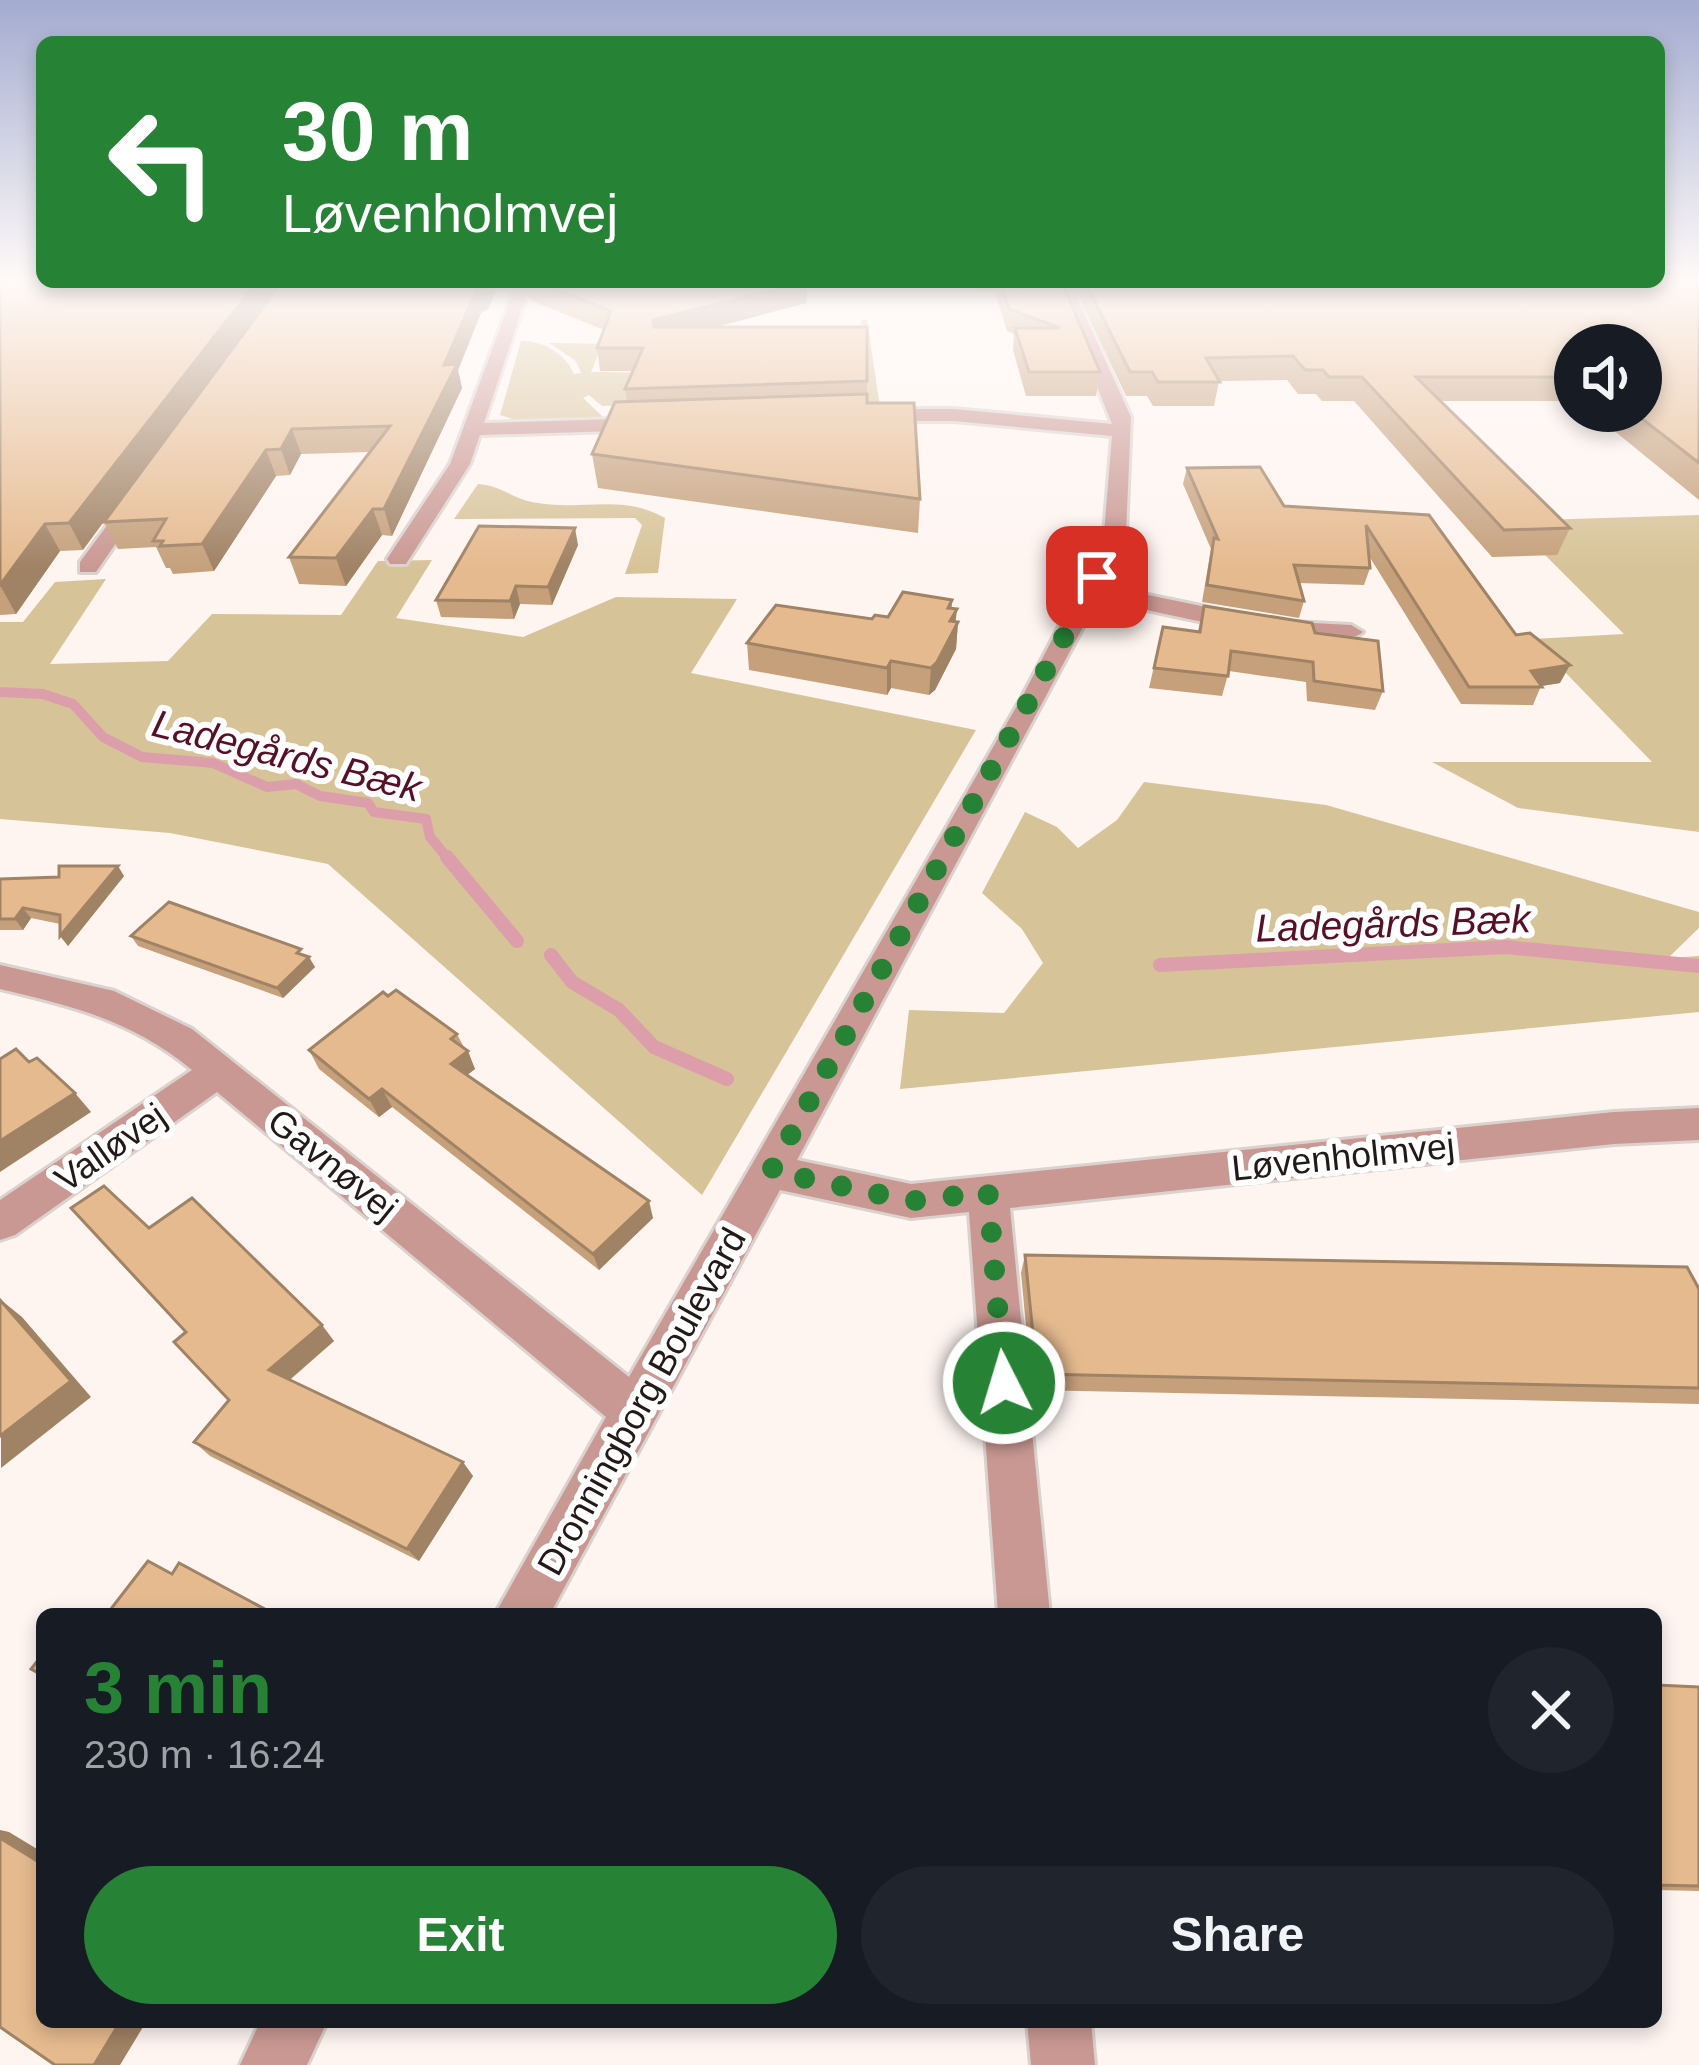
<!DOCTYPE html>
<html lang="en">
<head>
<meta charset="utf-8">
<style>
	body { margin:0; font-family:Helvetica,sans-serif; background:#20242c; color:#f1f3f6; height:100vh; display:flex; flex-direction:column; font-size:45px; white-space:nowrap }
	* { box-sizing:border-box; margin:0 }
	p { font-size:39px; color:#9ea1a6 }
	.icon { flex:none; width:66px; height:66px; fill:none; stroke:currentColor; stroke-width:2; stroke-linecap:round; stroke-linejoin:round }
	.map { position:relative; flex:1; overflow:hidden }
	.drawer { position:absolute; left:36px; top:1608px; width:1626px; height:420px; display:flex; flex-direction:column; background:#171b24; border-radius:18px; box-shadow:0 6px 18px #0003 }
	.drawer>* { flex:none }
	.guide { position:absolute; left:36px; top:36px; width:1629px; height:252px; border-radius:18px; box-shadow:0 6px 18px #0003; background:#268234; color:#fff; overflow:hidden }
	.controls { position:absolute; left:1554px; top:324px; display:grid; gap:24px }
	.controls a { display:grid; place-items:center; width:108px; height:108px; border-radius:50%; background:#171b24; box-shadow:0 6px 18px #0003; font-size:60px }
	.pin { position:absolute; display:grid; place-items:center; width:102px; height:102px; color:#fff; margin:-51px; border-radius:24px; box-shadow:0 6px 18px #0006 }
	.me { position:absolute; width:132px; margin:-66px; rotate:355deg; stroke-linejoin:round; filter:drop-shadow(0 0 9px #0008) }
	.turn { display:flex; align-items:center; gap:42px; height:252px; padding:0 48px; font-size:54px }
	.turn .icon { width:156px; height:156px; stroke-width:2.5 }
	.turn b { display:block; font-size:84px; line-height:102px }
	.round { display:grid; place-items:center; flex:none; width:126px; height:126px; border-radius:63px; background:#20242c }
	.summary { display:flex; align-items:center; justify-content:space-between; height:204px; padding:0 48px }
	h1 { font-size:72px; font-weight:600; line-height:90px; color:#268234 }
	.cta { display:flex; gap:24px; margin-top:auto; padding:24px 48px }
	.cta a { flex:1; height:138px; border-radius:72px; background:#268234; color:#fff; font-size:48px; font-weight:600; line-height:138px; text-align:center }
	.cta a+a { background:#20242c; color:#f1f3f6 }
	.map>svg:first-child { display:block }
</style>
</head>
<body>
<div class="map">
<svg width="1699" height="2065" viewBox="0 0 1699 2065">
	<rect width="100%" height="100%" fill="#fef5f1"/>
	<g fill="#d7c398">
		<path d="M861 320H867L880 407 842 398 602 406 589 395 583 398 604 418 518 421 500 415 521 341C542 340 566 354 574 374L581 373 576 361 549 343 698 345 599 352 591 372 675 373 866 350Z"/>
		<path d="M478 484C500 485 512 498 532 502 580 512 621 493 665 518L658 573 625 574 642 525 635 518 454 519Z"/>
		<path d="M1699 515V832L1518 808 1432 762H1652L1533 639 1624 634 1511 521Z"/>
		<path d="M432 560 396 618 523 637 616 597 737 599 691 673 976 730 702 1195 328 864 170 833 0 819V622H23L55 582 106 579 50 664 168 661 212 614 341 615 378 561Z"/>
		<path d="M1144 782 1326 805 1699 912V928L1668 958 1699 956V1012L900 1089 909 1010 1004 1013 1043 963 1022 929 982 893 1025 812 1057 827 1078 848 1117 820Z"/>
	</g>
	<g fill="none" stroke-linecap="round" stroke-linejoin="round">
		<path stroke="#dc9eaa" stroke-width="10" d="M0 692 43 694 73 704 103 737 142 757 213 763 267 787 296 784 320 796 368 803 374 812 426 819 430 837 449 860"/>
		<g stroke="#dc9eaa" stroke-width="14">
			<path d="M447 857 517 941"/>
			<path d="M551 955 572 982 619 1010 654 1047 727 1079"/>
			<path d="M1160 965 1506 947 1699 966"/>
		</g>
		<g stroke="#dbd2ce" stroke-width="6">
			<g id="minor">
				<path d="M517 282H531L484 423 651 418 660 424 651 430 480 435 470 464 406 564H390L387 559 450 464Z"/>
				<path d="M1056 282H1070L1131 417 1126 533 1104 586 1274 621 1351 625 1363 632C1336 657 1141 608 1098 599L797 1160 911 1184 1614 1112 1699 1108V1140L1614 1144 1010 1208 1050 1614H998L969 1212 911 1218 780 1190 550 1614H495L606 1417 217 1092 15 1235 0 1240V1200L192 1070C133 1021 73 1006 0 989V965L114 991 192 1029 629 1377 1022 697 1085 577 1104 533 1112 436 954 421H868L859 415 868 409H954L1112 424Z"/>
				<path d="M138 491 148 497 96 572H80V562L131 493Z"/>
				<path d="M260 2022H327L307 2065H240Z"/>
				<path d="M1027 2022H1091L1095 2065H1031Z"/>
			</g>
		</g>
		<use href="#minor" fill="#ca9893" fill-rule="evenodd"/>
	</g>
	<g fill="#c5a07b">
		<path d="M0 281 83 550 60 551 16 614 0 615Z"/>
		<path d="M1699 281V500L1590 411H1641L1575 345V401H1441L1570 528 1557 555 1492 557 1354 401H1322L1316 394H1298L1287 380 1219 381 1214 406H1153L1147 396H1126L1072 282H1315L1319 286H1534L1530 282Z"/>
		<path d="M282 282H514L509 291 498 287 488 309 481 313 458 370 462 388 392 536 382 535 346 586 299 584 289 557 370 452 301 454 290 475 276 476 214 571 173 574 170 568H166L156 547 118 549 104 522Z"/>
		<path d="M527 282H808L806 303 714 327H867V403L920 499 918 533 598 488 592 454 627 402 625 389 633 371H600L597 348 604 330 530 300Z"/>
		<path d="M972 282H1062L1100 372 1096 396H1026L1013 350 1014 334 1007 331 995 292H975Z"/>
		<path d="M1187 468 1284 506 1429 515 1516 635 1560 683 1541 686 1533 705 1461 704 1369 556 1370 568 1364 585 1299 583 1304 601 1299 618 1202 602 1211 549 1183 484Z"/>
		<path d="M578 545 552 605 520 604 514 619 441 617 436 600Z"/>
		<path d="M1204 606 1315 633 1383 691 1375 710 1307 701 1306 682 1229 671 1222 696 1149 688 1163 627 1198 631Z"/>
		<path d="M888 617 958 622 956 649 935 690 929 695 891 688 887 695 749 670 747 643Z"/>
		<path d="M124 876 68 946 60 924 31 918 23 930H0V879Z"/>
		<path d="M131 936 305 955 315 967 283 998 138 946Z"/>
		<path d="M457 1034 475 1069 467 1075 653 1218 599 1270 392 1107 379 1117 319 1069 309 1050Z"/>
		<path d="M149 1228 334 1341 290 1380 473 1476 419 1561 210 1456 194 1442 229 1400 186 1332Z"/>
		<path d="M1025 1255 1699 1289V1404L1032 1390 1021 1273Z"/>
		<path d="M1656 1685 1699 1687V1891L1656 1890Z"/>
	</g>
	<g fill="#a08264">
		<path d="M257 282H281L83 550 69 523Z"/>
		<path d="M486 282H497L498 287 488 309 481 313 458 370 462 388 392 536 384 509 476 291Z"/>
		<path d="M805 282H808L806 303 656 343 653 320Z"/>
		<path d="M292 429 301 454 290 475 281 449Z"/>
		<path d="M266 450 276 476 214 571 202 544Z"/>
		<path d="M373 509 382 535 346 586 336 558Z"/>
		<path d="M45 524 60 551 16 614 0 585Z"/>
		<path d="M575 528 578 545 552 605 548 587Z"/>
		<path d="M516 586 520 604 514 619 510 601Z"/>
		<path d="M952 600 951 620 957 609 955 627 958 622 956 649 935 690 929 695 931 668Z"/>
		<path d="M891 661V688L887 695V668Z"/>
		<path d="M1570 665 1560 683 1535 687 1531 671Z"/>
		<path d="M118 866 124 876 68 946 60 936Z"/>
		<path d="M23 908 31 918 23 930 15 919Z"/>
		<path d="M309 957 315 967 283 998 277 988Z"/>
		<path d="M468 1051 475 1069 458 1082 451 1064Z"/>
		<path d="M382 1089 392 1107 379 1117 369 1099Z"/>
		<path d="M75 1093 91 1112 0 1172V1141Z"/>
		<path d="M649 1201 653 1218 599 1270 593 1254Z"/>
		<path d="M1 1300 22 1317 91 1397 1 1468Z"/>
		<path d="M322 1325 334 1341 283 1385 269 1370Z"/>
		<path d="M463 1462 473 1476 419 1561 407 1549Z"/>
		<path d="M0 1830 9 1832 42 1852V1864L0 1838Z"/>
		<path d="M120 2022H146L120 2065H94Z"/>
	</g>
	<g fill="#e5ba8f" stroke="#a08264" stroke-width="3">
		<path d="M0 281 257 282 69 523 45 524 0 585Z"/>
		<path d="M1659 281H1699V463L1632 411H1641V345H1575V377H1416L1570 528 1504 530 1362 377H1329L1323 370H1305L1293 356 1206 358 1220 382H1158L1152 372H1130L1085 282H1315L1319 286H1570L1565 282Z"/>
		<path d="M282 282H486L484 288 476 291 444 365 457 364 384 509H373L336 558 289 557 390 426 292 429 281 449 266 450 202 544 160 546 163 541H153L166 519 104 522Z"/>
		<path d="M536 282H805L653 320 654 327H867V381L625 389 643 348H597L611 311Z"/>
		<path d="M1000 282H1062L1100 372H1029L1015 328H1060L1009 309Z"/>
		<path d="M867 394V403H914L920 499 592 454 615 402Z"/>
		<path d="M1260 467 1284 506 1429 515 1516 635 1530 633 1570 665 1531 671 1542 687H1469L1366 525 1370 568 1294 565 1304 601 1207 585 1214 538 1218 539 1187 468Z"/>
		<path d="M479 526 575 528 548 587 516 586 510 601 436 600Z"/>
		<path d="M903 592 952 600 948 608 957 609 950 621 958 622 937 662 931 668 891 661 887 668 747 643 776 605 872 619 875 615 888 617Z"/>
		<path d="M1204 606 1312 623 1315 633 1378 641 1383 691 1314 681 1313 662 1231 651 1228 676 1154 668 1163 627 1200 632Z"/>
		<path d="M59 866H118L60 936V915L23 908 15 919H0V879L59 877Z"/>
		<path d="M169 902 301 949 297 953 309 957 277 988 131 936Z"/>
		<path d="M396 990 457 1034 451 1039 468 1051 451 1064 649 1201 593 1254 382 1089 369 1099 309 1050 383 992 388 996Z"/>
		<path d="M16 1049 29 1062 37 1058 75 1093 0 1141V1059Z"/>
		<path d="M104 1186 149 1228 192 1198 322 1325 269 1370 463 1462 407 1549 194 1442 229 1400 174 1342 186 1332 71 1208Z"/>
		<path d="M1025 1255 1687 1267 1699 1289V1388L1037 1374Z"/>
		<path d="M0 1300 71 1381 0 1436Z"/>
		<path d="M148 1561 172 1574 179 1563 274 1614H107Z"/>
		<path d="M42 1655V1675L31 1669Z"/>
		<path d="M1656 1685 1699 1687V1886L1656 1885Z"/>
		<path d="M0 1838 42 1864V2022H120L94 2065H55L0 2027Z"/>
	</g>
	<linearGradient id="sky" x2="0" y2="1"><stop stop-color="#a3abcf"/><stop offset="0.49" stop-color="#fffaf9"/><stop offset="1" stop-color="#fffaf9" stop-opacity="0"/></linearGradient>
	<rect width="1699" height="570" fill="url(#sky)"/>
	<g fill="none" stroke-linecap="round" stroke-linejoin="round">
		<path stroke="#268234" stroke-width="21" stroke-dasharray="0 37.8" d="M1004 1383 988 1192 911 1201 771 1171 1097 577"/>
	</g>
	<g text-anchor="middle" stroke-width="12" stroke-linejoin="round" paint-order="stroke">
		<g font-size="36" fill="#211a17" stroke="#fff">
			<text transform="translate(110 1147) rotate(-35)" y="13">Valløvej</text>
			<text transform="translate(1343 1156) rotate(-6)" y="13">Løvenholmvej</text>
			<text transform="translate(333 1164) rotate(39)" y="13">Gavnøvej</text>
			<text transform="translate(641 1401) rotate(-61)" y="13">Dronningborg Boulevard</text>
		</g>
		<g font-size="39" font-style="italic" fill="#580f28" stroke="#fff">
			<text transform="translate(287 755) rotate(14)" y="14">Ladegårds Bæk</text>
			<text transform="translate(1393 923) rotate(-2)" y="14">Ladegårds Bæk</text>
		</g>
	</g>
</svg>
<div class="controls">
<a><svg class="icon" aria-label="sound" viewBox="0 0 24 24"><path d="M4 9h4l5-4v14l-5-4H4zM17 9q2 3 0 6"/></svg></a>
</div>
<div class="pin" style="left:1097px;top:577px;background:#d93025"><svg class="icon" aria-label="arrive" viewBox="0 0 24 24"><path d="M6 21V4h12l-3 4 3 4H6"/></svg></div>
<svg class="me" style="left:1004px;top:1383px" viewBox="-20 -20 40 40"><circle r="17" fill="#268234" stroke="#fff" stroke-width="3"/><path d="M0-11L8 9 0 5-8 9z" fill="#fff"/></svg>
<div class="guide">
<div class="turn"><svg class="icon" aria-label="left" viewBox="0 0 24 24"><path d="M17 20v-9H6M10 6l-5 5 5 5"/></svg><div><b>30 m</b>Løvenholmvej</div></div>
</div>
<section class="drawer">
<div class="summary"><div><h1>3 min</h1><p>230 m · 16:24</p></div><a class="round"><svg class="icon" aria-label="close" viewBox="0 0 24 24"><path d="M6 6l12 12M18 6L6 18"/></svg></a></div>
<div class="cta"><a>Exit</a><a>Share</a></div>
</section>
</div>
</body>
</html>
